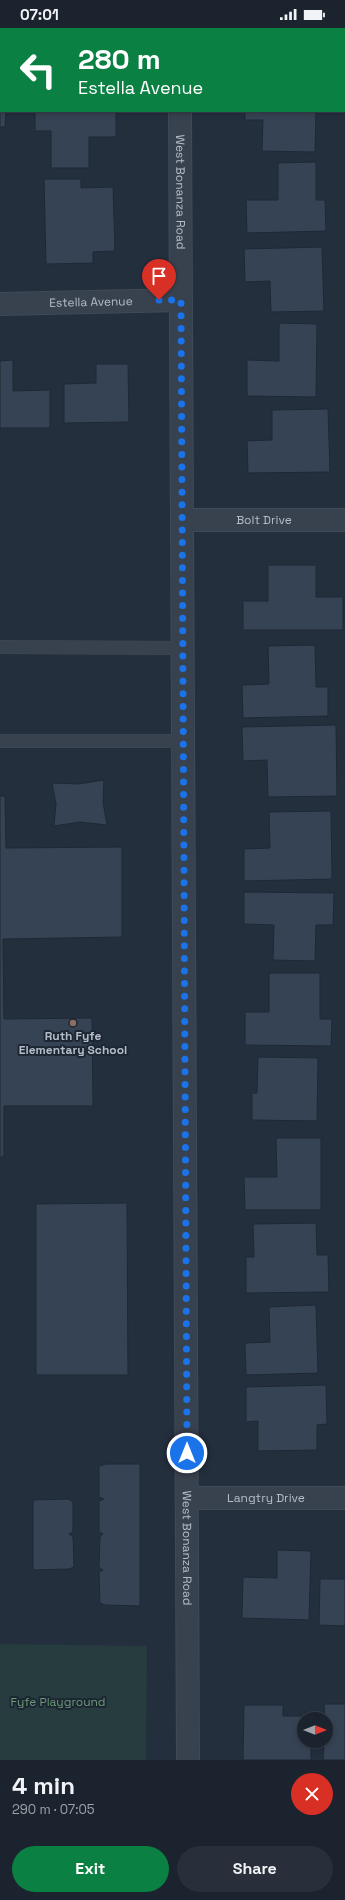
<!DOCTYPE html>
<html lang="en">
<head>
<meta charset="utf-8">
<style>
	body { margin:0; font-family:"Space Grotesk",sans-serif; background:#282f3a; color:#f1f3f6; height:100vh; display:flex; flex-direction:column; font-size:15px; white-space:nowrap }
	* { box-sizing:border-box; margin:0 }
	p { font-size:13px; color:#a0a4aa }
	.icon { flex:none; width:22px; height:22px; fill:none; stroke:currentColor; stroke-width:2; stroke-linecap:round; stroke-linejoin:round }
	.map { position:relative; height:1732px; overflow:hidden }
	.drawer { display:flex; flex-direction:column; background:#1b232e; flex:1 }
	.drawer>* { flex:none }
	.top-card { position:absolute; left:0px; top:0px; width:345px; height:84px; box-shadow:0 2px 6px #0003,0 0 0 1px #39404a; background:#0b8043; color:#fff; overflow:hidden }
	.needle { width:26px; rotate:90deg }
	.tools { position:absolute; left:297px; top:1684px; display:grid; gap:8px }
	.tools a { display:grid; place-items:center; width:36px; height:36px; border-radius:50%; background:#1b232e; box-shadow:0 2px 6px #0003,0 0 0 1px #39404a; font-size:20px }
	.pin { position:absolute; display:grid; place-items:center; width:34px; height:34px; color:#fff; margin:-41px -17px; border-radius:50% 50% 50% 0; rotate:-45deg; box-shadow:0 0 4px #0007 }
	.pin .icon { rotate:45deg }
	.me { position:absolute; width:44px; margin:-22px; rotate:0deg; stroke-linejoin:round; filter:drop-shadow(0 0 3px #0008) }
	.turn { display:flex; align-items:center; gap:14px; height:84px; padding:0 12px; font-size:18px }
	.turn .icon { width:52px; height:52px; stroke-width:2.5 }
	.turn b { display:block; font-size:28px; line-height:34px }
	.round { display:grid; place-items:center; flex:none; width:42px; height:42px; border-radius:21px; background:#282f3a }
	.overview { display:flex; align-items:center; justify-content:space-between; height:68px; padding:0 12px }
	h1 { font-size:24px; font-weight:800; line-height:30px }
	.cta { display:flex; gap:8px; margin-top:auto; padding:8px 12px }
	.cta a { flex:1; height:46px; border-radius:24px; background:#0b8043; color:#fff; font-size:16px; font-weight:800; line-height:46px; text-align:center }
	.cta a+a { background:#282f3a; color:#f1f3f6 }
	.status { display:flex; justify-content:space-between; align-items:center; height:28px; padding:0 20px; background:#1b232e; direction:ltr }
	.status svg { height:11px; fill:currentColor }
	.map>svg:first-child { display:block }
</style>
</head>
<body>
<div class="status"><b>07:01</b><svg viewBox="0 0 49 12"><path d="M0 12V9h3v3zM5 12V6h3v6zM10 12V3h3v9zM15 12V0h3v12zM26 1h20v11H26zM47 4h2v5h-2z"/></svg></div>
<div class="map">
<svg width="345" height="1732" viewBox="0 0 345 1732">
	<rect width="100%" height="100%" fill="#242f3e"/>
	<path fill="#263c3f" d="M0 1616 147 1618 146 1732H0Z"/>
	<g fill="#364354" stroke="#1f2835">
		<rect x="38" y="0" width="75" height="1"/>
		<path d="M0 79 1 83H6L5 99H0Z"/>
		<path d="M35 83H116V109H89V140H51V103H35Z"/>
		<path d="M245 83H316L315 124 262 123 263 92H245Z"/>
		<path d="M316 134V172H325L326 203 247 205 246 172H278V135Z"/>
		<path d="M44 151H81V160L113 159 115 223 93 224V235L46 236Z"/>
		<path d="M322 219 324 283 271 284 270 253 245 254 244 221Z"/>
		<path d="M279 295 317 296 316 369 247 368V332L279 333Z"/>
		<path d="M13 332V363L50 362V400H0V333Z"/>
		<path d="M96 336H128L129 394 64 395V356L96 355Z"/>
		<path d="M328 381 330 444 248 445 247 413 272 412V382Z"/>
		<path d="M268 537H316V569H343V602H243V573H268Z"/>
		<path d="M315 617 316 659H328V688L243 690 242 657 269 656 268 618Z"/>
		<path d="M336 697 337 768 268 769 267 732 243 733 242 699Z"/>
		<path d="M104 752 103 774 107 797 80 794 54 798 56 776 52 755 79 756Z"/>
		<path d="M0 768H5L6 820 122 819V909L3 911 4 991 92 990 93 1078H4V1128L0 1130Z"/>
		<path d="M331 783 332 851 244 853V821L270 820 269 784Z"/>
		<path d="M244 864 334 865 333 897H316L315 933 273 932 274 897 244 896Z"/>
		<path d="M269 945H320V991H332L331 1018 245 1017V984H269Z"/>
		<path d="M258 1029 318 1030 317 1093 252 1092V1065H257Z"/>
		<path d="M276 1110H321V1182H245L244 1149H277Z"/>
		<path d="M127 1175 128 1347H36V1176Z"/>
		<path d="M316 1195 317 1227H328L329 1264 246 1265V1229H254L253 1196Z"/>
		<path d="M316 1277 318 1345 246 1347 245 1315 270 1314 269 1279Z"/>
		<path d="M326 1357 327 1396 317 1397V1422L258 1423V1393L246 1394V1359Z"/>
		<path d="M106 1436H140V1578L105 1577 100 1575 99 1544 103 1542 99 1539 100 1509 103 1506 99 1504V1473L104 1471 99 1469V1438Z"/>
		<path d="M68 1471 73 1474V1504L69 1506 73 1509 74 1539 69 1541 33 1542V1472Z"/>
		<path d="M277 1522 311 1523 309 1592 242 1590 243 1549 277 1550Z"/>
		<path d="M320 1551H345V1598L319 1597Z"/>
		<path d="M324 1676H345V1732H323L324 1713H326Z"/>
		<path d="M244 1677H283V1688H311V1691H304V1713H311V1732H243Z"/>
	</g>
	<g fill="none" stroke-linecap="round" stroke-linejoin="round">
		<g stroke="#414a57" stroke-width="14">
			<g id="service">
				<path d="M0 619 183 620"/>
				<path d="M0 713H183"/>
			</g>
		</g>
		<g stroke="#414a57" stroke-width="24">
			<g id="minor">
				<path id="s1" d="M0 276 181 272"/>
				<path id="s2" d="M182 492H345"/>
				<path id="s3" d="M187 1470H345"/>
			</g>
		</g>
		<g stroke="#414a57" stroke-width="24">
			<g id="tertiary">
				<path d="M180 0V1"/>
				<path id="s4" d="M180 83 188 1732"/>
			</g>
		</g>
		<use href="#service" stroke="#38414e" stroke-width="13"/>
		<use href="#minor" stroke="#38414e" stroke-width="22"/>
		<use href="#tertiary" stroke="#38414e" stroke-width="22"/>
	</g>
	<g fill="none" stroke-linecap="round" stroke-linejoin="round">
		<path stroke="#1a73e8" stroke-width="7" stroke-dasharray="0 12.6" d="M159 272H181L187 1425"/>
	</g>
	<circle fill="#8d6e63" stroke="#1d2633" stroke-width="1.5" cx="73" cy="995" r="4"/>
	<g text-anchor="middle" stroke-width="4" stroke-linejoin="round" paint-order="stroke">
		<g font-size="12" fill="#b4bcc9" stroke="#1d2633">
			<text dy="4" stroke="none"><textPath href="#s4" startOffset="81">West Bonanza Road</textPath></text>
			<text dy="4" stroke="none"><textPath href="#s1" startOffset="91">Estella Avenue</textPath></text>
			<text dy="4" stroke="none"><textPath href="#s2" startOffset="82">Bolt Drive</textPath></text>
			<text dy="4" stroke="none"><textPath href="#s3" startOffset="79">Langtry Drive</textPath></text>
			<text dy="4" stroke="none"><textPath href="#s4" startOffset="1437">West Bonanza Road</textPath></text>
		</g>
		<g font-size="12" font-weight="bold" fill="#b4bcc9" stroke="#1d2633">
			<text x="73" y="1012">Ruth Fyfe<tspan x="73" dy="14">Elementary School</tspan></text>
		</g>
		<g font-size="12" fill="#6b9a76" stroke="#1d2633">
			<text x="58" y="1678">Fyfe Playground</text>
		</g>
	</g>
</svg>
<div class="tools">
<a><svg class="needle" viewBox="-14 -14 28 28"><path d="M0-13l5 13h-10z" fill="#e53935"/><path d="M0 13l5-13h-10z" fill="#a0a4aa"/></svg></a>
</div>
<div class="pin" style="left:159px;top:272px;background:#d93025"><svg class="icon" aria-label="arrive" viewBox="0 0 24 24"><path d="M6 21V4h12l-3 4 3 4H6"/></svg></div>
<svg class="me" style="left:187px;top:1425px" viewBox="-20 -20 40 40"><circle r="17" fill="#1a73e8" stroke="#fff" stroke-width="3"/><path d="M0-11L8 9 0 5-8 9z" fill="#fff"/></svg>
<div class="top-card">
<div class="turn"><svg class="icon" aria-label="left" viewBox="0 0 24 24"><path d="M17 20v-9H6M10 6l-5 5 5 5"/></svg><div><b>280 m</b>Estella Avenue</div></div>
</div>
</div>
<section class="drawer">
<div class="overview"><div><h1>4 min</h1><p>290 m · 07:05</p></div><a class="round" style="background:#d93025;color:#fff"><svg class="icon" aria-label="close" viewBox="0 0 24 24"><path d="M6 6l12 12M18 6L6 18"/></svg></a></div>
<div class="cta"><a>Exit</a><a>Share</a></div>
</section>
</body>
</html>
